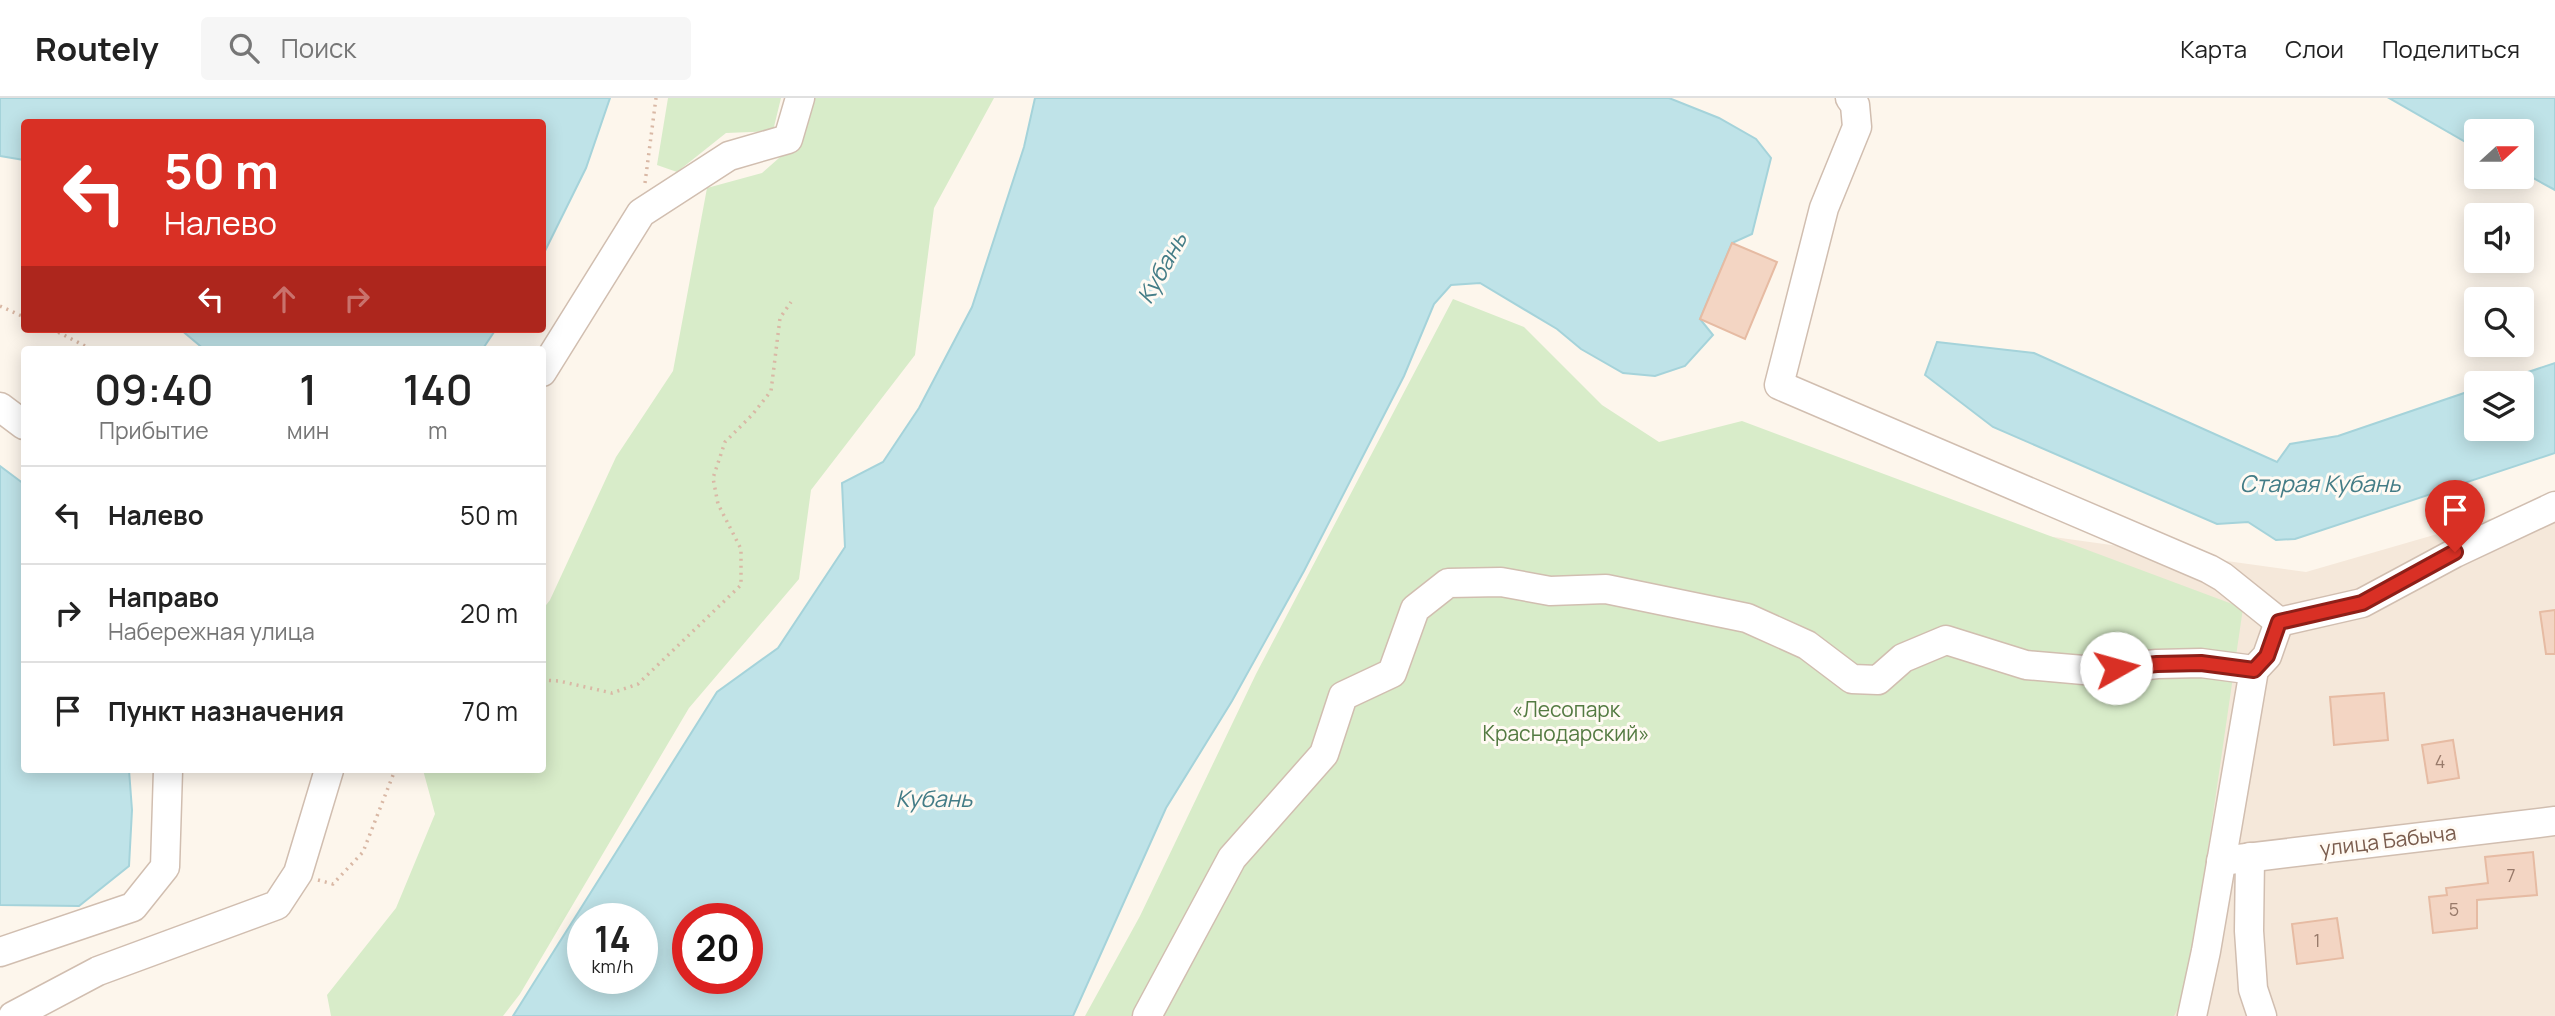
<!DOCTYPE html>
<html lang="ru">
<head>
<meta charset="utf-8">
<style>
	body { margin:0; font-family:Manrope,sans-serif; background:#f6f6f6; color:#222; height:100vh; display:flex; flex-direction:column; font-size:26px; white-space:nowrap }
	* { box-sizing:border-box; margin:0 }
	p { font-size:23px; color:#767676 }
	.icon { flex:none; width:38px; height:38px; fill:none; stroke:currentColor; stroke-width:2; stroke-linecap:round; stroke-linejoin:round }
	.map { position:relative; flex:1; overflow:hidden }
	.sheet { position:absolute; left:21px; top:248px; width:525px; height:427px; display:flex; flex-direction:column; background:#fff; border-radius:7px; box-shadow:0 4px 18px #0003 }
	.sheet>* { flex:none }
	.banner { position:absolute; left:21px; top:21px; width:525px; height:214px; border-radius:7px; box-shadow:0 4px 18px #0003; background:#d93025; color:#fff; overflow:hidden }
	.needle { width:46px; rotate:69deg }
	.fabs { position:absolute; left:2464px; top:21px; display:grid; gap:14px }
	.fabs a { display:grid; place-items:center; width:70px; height:70px; border-radius:7px; background:#fff; box-shadow:0 4px 18px #0003; font-size:35px }
	.speed { position:absolute; left:567px; top:805px; display:flex; gap:14px; font-size:35px; font-weight:700; text-align:center }
	.speed>* { display:grid; place-content:center; width:91px; height:91px; border-radius:50%; background:#fff; box-shadow:0 4px 18px #0003; line-height:1 }
	.speed small { font-size:18px; font-weight:400 }
	.speed .limit { border:10px solid #d22; background:#fff; color:#111 }
	.pin { position:absolute; display:grid; place-items:center; width:60px; height:60px; color:#fff; margin:-72px -30px; border-radius:50% 50% 50% 0; rotate:-45deg; box-shadow:0 0 7px #0007 }
	.pin .icon { rotate:45deg }
	.me { position:absolute; width:77px; margin:-38px; rotate:83deg; stroke-linejoin:round; filter:drop-shadow(0 0 5px #0008) }
	.turn { display:flex; align-items:center; gap:24px; height:147px; padding:0 28px; font-size:32px }
	.turn .icon { width:91px; height:91px; stroke-width:2.5 }
	.turn b { display:block; font-size:49px; line-height:60px }
	.lanes { display:flex; align-items:center; height:66px; padding:0 28px; background:#0003; justify-content:center; gap:35px; direction:ltr }
	.lanes .off { opacity:.35 }
	.eta { display:flex; justify-content:space-evenly; align-items:center; height:119px; text-align:center }
	.eta b { font-size:42px; font-weight:600; line-height:49px }
	ul { padding:0; list-style:none }
	li { display:flex; align-items:center; gap:21px; height:98px; padding:0 28px; border-top:2px solid #e0e0e0 }
	li div { flex:1 }
	li b { display:block; font-size:26px }
	li em { font-style:normal }
	header { display:flex; align-items:center; gap:42px; box-sizing:border-box; height:98px; padding:0 35px; background:#fff; border-bottom:2px solid #e0e0e0 }
	header strong { font-size:33px }
	nav { display:flex; gap:38px; margin-inline-start:auto; font-size:24px }
	.search { width:490px; height:63px; background:#f6f6f6; display:flex; align-items:center; gap:18px; box-sizing:border-box; padding:0 24px; border-radius:7px; color:#767676; font-size:26px }
	.map>svg:first-child { display:block }
</style>
</head>
<body>
<header>
<strong>Routely</strong>
<div class="search"><svg class="icon" aria-label="search" viewBox="0 0 24 24"><circle cx="10" cy="10" r="6"/><path d="M15 15l6 6"/></svg>Поиск</div>
<nav><a>Карта</a><a>Слои</a><a>Поделиться</a></nav>
</header>
<div class="map">
<svg width="2555" height="918" viewBox="0 0 2555 918">
	<rect width="100%" height="100%" fill="#fdf6ec"/>
	<path fill="#f5e8da" d="M1535 367 2306 474 2555 402V918H1106Z"/>
	<g fill="#d8ecc9">
		<path d="M668 0H781L773 33 726 35 677 74 657 67Z"/>
		<path d="M808 0H994L934 110 915 257 811 392 799 481 689 610 520 896 503 918H331L327 897 396 810 435 716 423 672H542L543 511 550 502 616 359 673 273 707 90 762 75 796 45Z"/>
		<path d="M1453 201 1524 229 1602 307 1659 344 1742 323 2243 510 2187 895 2174 918H1085L1140 818 1256 576Z"/>
	</g>
	<g fill="#bfe3e8" stroke="#a5d3da" stroke-width="2" fill-rule="evenodd">
		<path d="M0 0H610L586 70 543 157 542 24H24V62L0 58Z"/>
		<path d="M1035 0H1669L1719 20 1756 41 1771 60 1752 136 1732 145 1700 221 1713 237 1685 268 1655 278 1623 275 1581 251 1557 231 1480 185 1451 187 1434 206 1404 278 1304 473 1232 603 1166 710 1073 918H513L717 594 778 550 845 449 842 385 883 364 919 310 972 209 1024 49ZM583 821H642V880H583ZM688 821H747V880H688Z"/>
		<path d="M2389 0H2555V92L2522 74V33H2476V50Z"/>
		<path d="M180 231H496L482 252H205Z"/>
		<path d="M1937 244 2034 255 2277 364 2290 346 2338 338 2476 291V331H2522V285H2495L2555 265V355L2295 441 2276 442 2248 424 2217 426 1993 329 1925 277Z"/>
		<path d="M0 368 24 386V672H129L132 712 129 768 79 808 0 807Z"/>
	</g>
	<g fill="#f3d5c3" stroke="#e6bba3" stroke-width="2">
		<path d="M1732 145 1777 164 1745 241 1700 221Z"/>
		<path d="M2555 512V556H2546L2540 514Z"/>
		<path d="M2384 595 2388 642 2334 647 2330 599Z"/>
		<path d="M2453 642 2459 680 2428 685 2422 647Z"/>
		<path d="M2533 754 2537 797 2477 802V830L2433 835 2429 799 2447 797 2446 790 2488 785 2485 759Z"/>
		<path d="M2337 820 2343 860 2297 866 2292 826Z"/>
	</g>
	<g fill="none" stroke-linecap="round" stroke-linejoin="round">
		<g stroke="#d1beb0" stroke-width="31">
			<g id="minor">
				<path d="M1850 0 1855 7 1857 29 1824 110 1779 287 2209 471 2223 479 2279 524 2362 505 2455 455 2555 408"/>
				<path d="M542 274 641 115 729 58 788 41 800 0"/>
				<path d="M0 309 24 327"/>
				<path d="M2250 759 2249 833 2253 891 2262 918"/>
				<path d="M2221 763 2555 723"/>
				<path d="M0 854 133 809 165 769 168 672"/>
				<path d="M13 918 98 873 277 807 298 775 329 672"/>
				<path d="M1147 918 1232 760 1324 656 1343 598 1392 575 1415 511 1448 485 1501 484 1550 493 1606 491 1747 520 1807 547 1852 581 1878 582 1903 560 1946 542 2026 567 2095 573 2157 566 2201 565 2254 572"/>
				<path d="M2192 918 2206 853 2254 572 2267 558 2279 524"/>
			</g>
		</g>
		<g stroke="#d9b8a5" stroke-width="3.5" stroke-dasharray="2 5" stroke-linecap="butt">
			<path d="M645 85 656 0"/>
			<path d="M0 208 24 219"/>
			<path d="M52 231 93 252"/>
			<path d="M542 582 559 583 612 595 638 586 741 487V451L718 406 713 380 725 344 752 317 771 293 780 220 791 204"/>
			<path d="M318 782 333 786 363 754 395 672"/>
		</g>
		<use href="#minor" stroke="#fff" stroke-width="28"/>
	</g>
	<g fill="none" stroke-linecap="round" stroke-linejoin="round">
		<g stroke="#8d1f18" stroke-width="18">
			<path id="route" d="M2116 570 2157 566 2201 565 2254 572 2267 558 2279 524 2362 505 2455 454"/>
		</g>
		<use href="#route" stroke="#d93025" stroke-width="12"/>
	</g>
	<g text-anchor="middle" stroke-width="6" stroke-linejoin="round" paint-order="stroke">
		<g font-size="18" fill="#987a6a">
			<text x="2440" y="670">4</text>
			<text x="2511" y="784">7</text>
			<text x="2454" y="818">5</text>
			<text x="2317" y="849">1</text>
		</g>
		<g font-size="21" fill="#537a41" stroke="#fffaf3">
			<text x="1566" y="619">«Лесопарк<tspan x="1566" dy="24">Краснодарский»</tspan></text>
		</g>
		<g font-size="21" fill="#7a5c4d" stroke="#fffaf3">
			<text transform="translate(2388 743) rotate(-7)" y="7">улица Бабыча</text>
		</g>
		<g font-size="23" font-style="italic" fill="#437c86" stroke="#fffaf3">
			<text transform="translate(1162 170) rotate(-61)" y="8">Кубань</text>
			<text x="2320" y="394">Старая Кубань</text>
			<text x="934" y="709">Кубань</text>
		</g>
	</g>
</svg>
<div class="fabs">
<a><svg class="needle" viewBox="-14 -14 28 28"><path d="M0-13l5 13h-10z" fill="#e53935"/><path d="M0 13l5-13h-10z" fill="#767676"/></svg></a>
<a><svg class="icon" aria-label="sound" viewBox="0 0 24 24"><path d="M4 9h4l5-4v14l-5-4H4zM17 9q2 3 0 6"/></svg></a>
<a><svg class="icon" aria-label="search" viewBox="0 0 24 24"><circle cx="10" cy="10" r="6"/><path d="M15 15l6 6"/></svg></a>
<a><svg class="icon" aria-label="layers" viewBox="0 0 24 24"><path d="M12 4l9 5-9 5-9-5zM3 14l9 5 9-5"/></svg></a>
</div>
<div class="speed"><div>14<small>km/h</small></div><div class="limit">20</div></div>
<div class="pin" style="left:2455px;top:454px;background:#d93025"><svg class="icon" aria-label="arrive" viewBox="0 0 24 24"><path d="M6 21V4h12l-3 4 3 4H6"/></svg></div>
<svg class="me" style="left:2116px;top:570px" viewBox="-20 -20 40 40"><circle r="19" fill="#fff"/><path d="M0-13L10 11 0 6-10 11z" fill="#d93025"/></svg>
<div class="banner">
<div class="turn"><svg class="icon" aria-label="left" viewBox="0 0 24 24"><path d="M17 20v-9H6M10 6l-5 5 5 5"/></svg><div><b>50 m</b>Налево</div></div>
<div class="lanes"><svg class="icon" aria-label="left" viewBox="0 0 24 24"><path d="M17 20v-9H6M10 6l-5 5 5 5"/></svg><svg class="icon off" aria-label="ahead" viewBox="0 0 24 24"><path d="M12 20V5M6 11l6-6 6 6"/></svg><svg class="icon off" aria-label="right" viewBox="0 0 24 24"><path d="M7 20v-9h11M14 6l5 5-5 5"/></svg></div>
</div>
<section class="sheet">
<div class="eta">
<div><b>09:40</b><p>Прибытие</p></div>
<div><b>1</b><p>мин</p></div>
<div><b>140</b><p>m</p></div>
</div>
<ul>
<li><svg class="icon" aria-label="left" viewBox="0 0 24 24"><path d="M17 20v-9H6M10 6l-5 5 5 5"/></svg><div><b>Налево</b></div><em>50 m</em></li>
<li><svg class="icon" aria-label="right" viewBox="0 0 24 24"><path d="M7 20v-9h11M14 6l5 5-5 5"/></svg><div><b>Направо</b><p>Набережная улица</p></div><em>20 m</em></li>
<li><svg class="icon" aria-label="arrive" viewBox="0 0 24 24"><path d="M6 21V4h12l-3 4 3 4H6"/></svg><div><b>Пункт назначения</b></div><em>70 m</em></li>
</ul>
</section>
</div>
</body>
</html>
